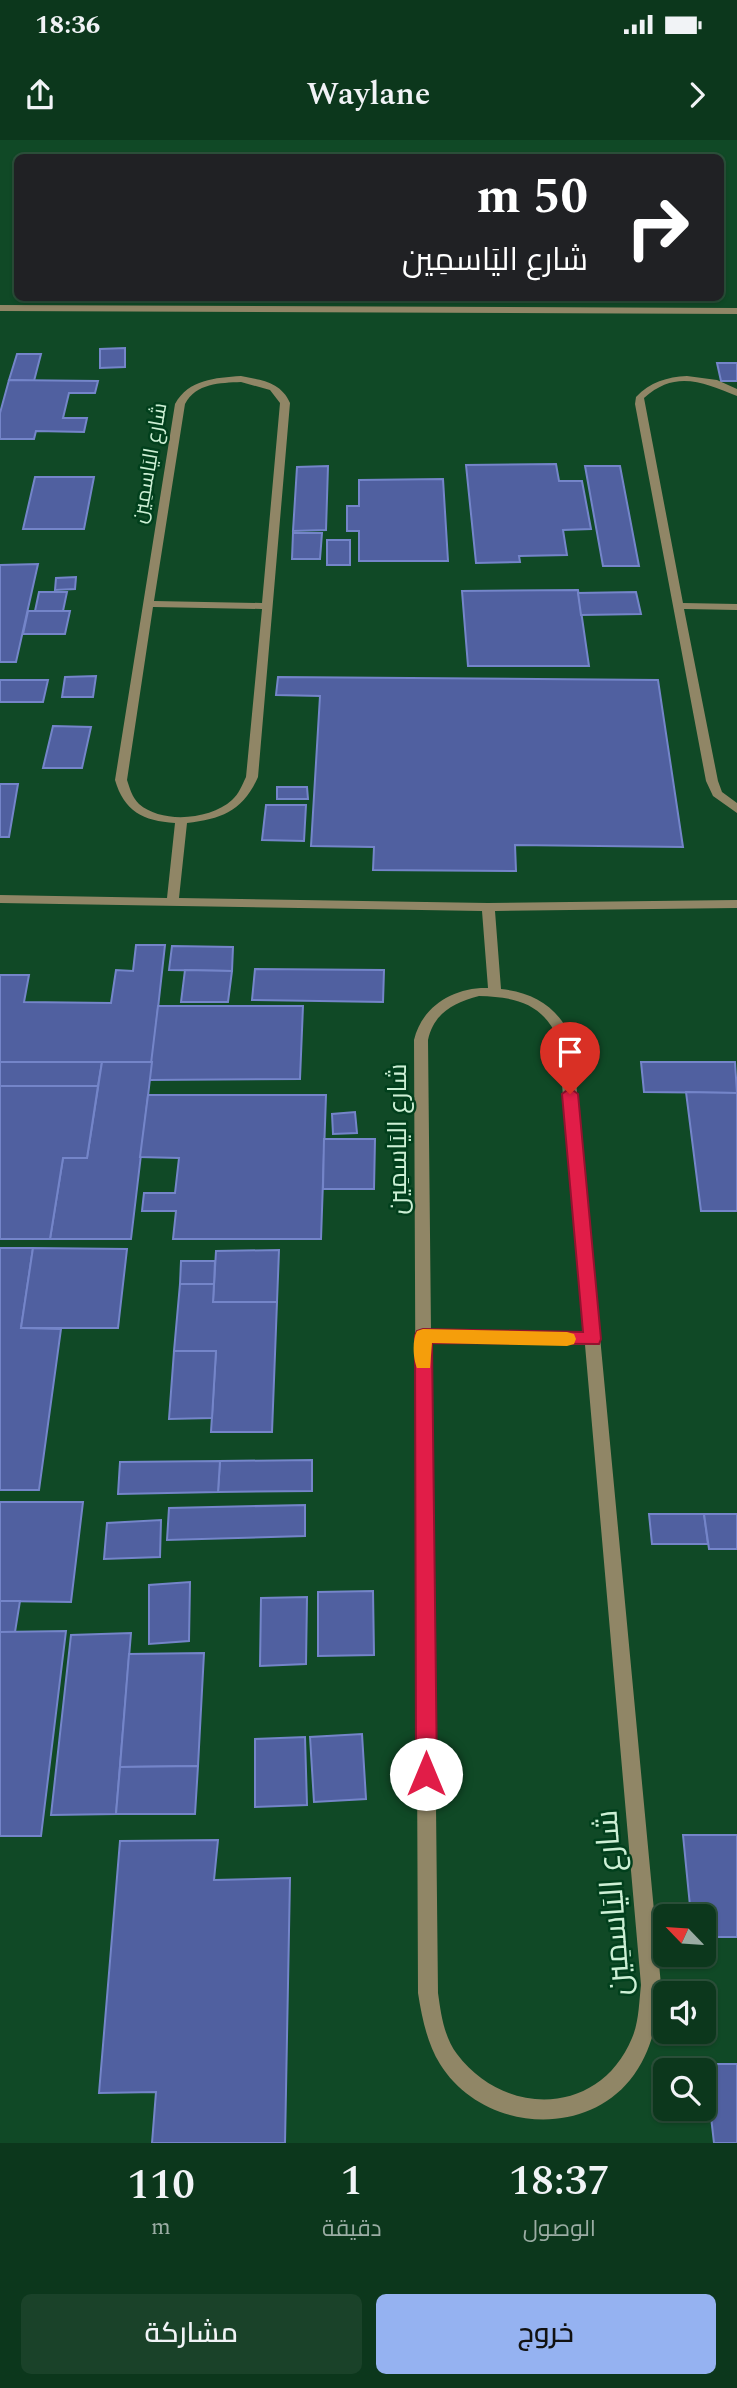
<!DOCTYPE html>
<html lang="ar">
<head>
<meta charset="utf-8">
<style>
	body { margin:0; font-family:Spectral,Cairo,serif; background:#1a4229; color:#f1f3f6; direction:rtl; height:100vh; display:flex; flex-direction:column; font-size:26px; white-space:nowrap }
	* { box-sizing:border-box; margin:0 }
	p { font-size:23px; color:#9aaca3 }
	.icon { flex:none; width:38px; height:38px; fill:none; stroke:currentColor; stroke-width:2; stroke-linecap:round; stroke-linejoin:round }
	.map { position:relative; height:2003px; overflow:hidden; direction:ltr }
	.drawer { display:flex; flex-direction:column; background:#0c371c; flex:1 }
	.drawer>* { flex:none }
	.top-card { position:absolute; left:14px; top:14px; width:710px; height:147px; border-radius:10px; box-shadow:0 2px 5px #0004,0 0 0 2px #2c513b; direction:rtl; background:#202124; color:#fff; overflow:hidden }
	.needle { width:46px; rotate:295deg }
	.buttons { position:absolute; left:653px; top:1764px; display:grid; gap:14px }
	.buttons a { display:grid; place-items:center; width:63px; height:63px; border-radius:10px; background:#0c371c; box-shadow:0 2px 5px #0004,0 0 0 2px #2c513b; font-size:35px }
	.pin { position:absolute; display:grid; place-items:center; width:60px; height:60px; color:#fff; margin:-72px -30px; border-radius:50% 50% 50% 0; rotate:-45deg; box-shadow:0 0 7px #0007 }
	.pin .icon { rotate:45deg }
	.me { position:absolute; width:77px; margin:-38px; rotate:0deg; stroke-linejoin:round; filter:drop-shadow(0 0 5px #0008) }
	.turn { display:flex; align-items:center; gap:24px; height:147px; padding:0 21px; font-size:32px }
	.turn .icon { width:91px; height:91px; stroke-width:2.5 }
	.turn b { display:block; font-size:49px; line-height:60px }
	.eta { display:flex; justify-content:space-evenly; align-items:center; height:119px; text-align:center }
	.eta b { font-size:42px; font-weight:600; line-height:49px }
	.button { display:flex; gap:14px; margin-top:auto; padding:14px 21px }
	.button a { flex:1; height:80px; border-radius:10px; background:#95b2f1; color:#111; font-size:28px; font-weight:600; line-height:80px; text-align:center }
	.button a+a { background:#1a4229; color:#f1f3f6 }
	.status { display:flex; justify-content:space-between; align-items:center; height:49px; padding:0 35px; background:#0c371c; direction:ltr }
	.status svg { height:19px; fill:currentColor }
	header { display:flex; justify-content:space-between; align-items:center; height:91px; padding:0 21px; background:#0c371c; font-size:32px; font-weight:600 }
	.map>svg:first-child { display:block }
</style>
</head>
<body>
<div class="status"><b>18:36</b><svg viewBox="0 0 49 12"><path d="M0 12V9h3v3zM5 12V6h3v6zM10 12V3h3v9zM15 12V0h3v12zM26 1h20v11H26zM47 4h2v5h-2z"/></svg></div>
<header><svg class="icon" aria-label="forward" viewBox="0 0 24 24"><path d="M9 5l7 7-7 7"/></svg>Waylane<svg class="icon" aria-label="share" viewBox="0 0 24 24"><path d="M12 15V3M7 8l5-5 5 5M5 13v7h14v-7"/></svg></header>
<div class="map">
<svg width="737" height="2003" viewBox="0 0 737 2003">
	<rect width="100%" height="100%" fill="#104926"/>
	<g fill="#5060a0" stroke="#7485c9" stroke-width="2">
		<path d="M125 208V227L100 228V209Z"/>
		<path d="M17 214H41L34 241 9 240Z"/>
		<path d="M717 223H737V241H721Z"/>
		<path d="M9 240 98 241 95 253H69L63 278H87L84 292 36 291 34 299H0V273Z"/>
		<path d="M556 324 559 341H582L591 389 563 390 567 415 519 416 520 422 476 423 466 325Z"/>
		<path d="M328 326 326 390 293 391 297 327Z"/>
		<path d="M585 326H620L639 426H603Z"/>
		<path d="M35 337H94L84 389H23Z"/>
		<path d="M443 339 448 421H359V391H347V366H359V340Z"/>
		<path d="M293 393H322L320 419H292Z"/>
		<rect x="327" y="400" width="23" height="25"/>
		<path d="M38 424 16 522H0V425Z"/>
		<path d="M76 437 75 449 55 450 56 438Z"/>
		<path d="M578 450 589 526H468L462 451Z"/>
		<path d="M39 452H67L63 471H35Z"/>
		<path d="M636 452 641 474 581 475 578 453Z"/>
		<path d="M28 471H70L65 494H23Z"/>
		<path d="M96 536 93 557H62L65 537Z"/>
		<path d="M278 537 658 540 683 707 515 705 516 731 373 730 374 707 311 706 320 556 276 555Z"/>
		<path d="M0 540H48L43 562H0Z"/>
		<path d="M53 586 91 587 82 628H43Z"/>
		<path d="M0 644H18L9 697H0Z"/>
		<path d="M277 647H307L308 659H277Z"/>
		<path d="M266 665H306L304 701 262 700Z"/>
		<path d="M136 805H165L152 922H0V835H29L24 862 111 863 116 830 133 831Z"/>
		<path d="M172 806 233 807 232 831 169 830Z"/>
		<path d="M255 829 384 830 383 862 252 860Z"/>
		<path d="M185 830 232 831 228 862H181Z"/>
		<path d="M158 866H303L300 939 149 940Z"/>
		<path d="M0 922H102L98 946H0Z"/>
		<path d="M102 922H152L131 1099H50L63 1018H87Z"/>
		<path d="M641 922H735L737 953 644 952Z"/>
		<path d="M0 946H98L87 1018H63L50 1099H0Z"/>
		<path d="M686 952 737 953V1071H701Z"/>
		<path d="M148 955H326L321 1099H173L176 1071H142L144 1053H175L179 1018 140 1017Z"/>
		<path d="M355 972 357 993 333 994 332 974Z"/>
		<path d="M324 999H375L374 1049H323Z"/>
		<path d="M0 1108H33L21 1188 61 1189 39 1350H0Z"/>
		<path d="M33 1108 127 1109 118 1188H21Z"/>
		<path d="M279 1110 277 1162H213L216 1111Z"/>
		<path d="M181 1121H215L214 1144H180Z"/>
		<path d="M180 1144H214L213 1162H277L272 1292H211L216 1211H174Z"/>
		<path d="M174 1211H216L212 1278 169 1279Z"/>
		<path d="M312 1320V1351L218 1352 220 1321Z"/>
		<path d="M220 1321 218 1352 118 1354 120 1322Z"/>
		<path d="M0 1362H83L71 1462 0 1461Z"/>
		<path d="M305 1365V1396L167 1400 169 1368Z"/>
		<path d="M649 1374H704L708 1404H652Z"/>
		<path d="M704 1374H737V1409H709Z"/>
		<path d="M161 1380 160 1417 104 1419 107 1383Z"/>
		<path d="M190 1442 189 1501 149 1504V1445Z"/>
		<path d="M373 1451 374 1515 318 1516V1452Z"/>
		<path d="M307 1457 306 1524 260 1526 261 1458Z"/>
		<path d="M0 1461H20L15 1492H0Z"/>
		<path d="M66 1491 41 1696H0V1492Z"/>
		<path d="M131 1493 116 1674 51 1675 71 1495Z"/>
		<path d="M204 1513 198 1626 120 1627 129 1514Z"/>
		<path d="M362 1594 366 1659 314 1662 310 1597Z"/>
		<path d="M305 1597 307 1665 255 1667V1599Z"/>
		<path d="M198 1626 195 1674H116L120 1627Z"/>
		<path d="M683 1695H737V1797H704V1776H691Z"/>
		<path d="M218 1700 214 1740 290 1738 285 2003H152L156 1952 99 1953 120 1701Z"/>
		<path d="M705 1924H737V2003H714Z"/>
	</g>
	<g fill="none" stroke-linecap="round" stroke-linejoin="round">
		<g fill="#908666" fill-rule="evenodd">
			<path d="M0 165 737 168V174L0 171Z"/>
			<path d="M241 236C261 240 281 242 290 263L258 637C243 671 222 679 187 683L179 758 488 763 737 760V768L495 771 501 849C535 853 558 867 572 899L661 1845C658 1879 652 1913 630 1940 581 2000 480 1989 440 1924 427 1903 422 1878 418 1853L414 900C422 866 454 847 488 848L482 771 0 763V755L167 758 175 683C143 681 124 671 115 640L175 264C189 239 215 238 241 236ZM241 242 270 250 280 263 262 463 154 461 185 264C196 243 220 243 241 242ZM153 467 262 469 246 637C242 645 239 654 232 660 210 680 162 684 139 664 132 657 130 649 127 640ZM479 856C515 857 543 863 558 899L584 1193 431 1190 428 900C434 873 453 863 479 856ZM431 1202 585 1205 641 1845C639 1862 639 1882 632 1898 600 1976 505 1978 457 1914 444 1897 441 1874 438 1853Z"/>
			<path d="M687 236 717 240 737 249V256C704 243 676 229 644 258L683 463 737 464V470L684 469 718 641 722 652 737 663V673L713 656 706 641 635 264 636 257C650 242 667 237 687 236Z"/>
		</g>
	</g>
	<path fill="#e11d48" stroke="#92132f" stroke-width="2" d="M570 948 578 954 601 1199 599 1204 432 1203 437 1634 434 1641 426 1644 419 1641 416 1634 415 1196 417 1191 423 1189 583 1192 562 954Z"/>
	<path fill="#f59e0b" d="M423 1189 567 1192 574 1194 576 1199 574 1204 567 1206 432 1203 430 1228H417C413 1219 412 1200 417 1191Z"/>
	<g text-anchor="middle" stroke-width="5" stroke-linejoin="round" paint-order="stroke">
		<g font-size="21" fill="#cdf0d5" stroke="#013f1c">
			<text transform="translate(149 323) rotate(-80)" y="7">شارع اليَاسمِين</text>
		</g>
		<g font-size="26" fill="#cdf0d5" stroke="#013f1c">
			<text transform="translate(397 999) rotate(-90)" y="9">شارع اليَاسمِين</text>
		</g>
		<g font-size="32" fill="#cdf0d5" stroke="#013f1c">
			<text transform="translate(612 1763) rotate(-94)" y="11">شارع اليَاسمِين</text>
		</g>
	</g>
</svg>
<div class="buttons">
<a><svg class="needle" viewBox="-14 -14 28 28"><path d="M0-13l5 13h-10z" fill="#e53935"/><path d="M0 13l5-13h-10z" fill="#9aaca3"/></svg></a>
<a><svg class="icon" aria-label="sound" viewBox="0 0 24 24"><path d="M4 9h4l5-4v14l-5-4H4zM17 9q2 3 0 6"/></svg></a>
<a><svg class="icon" aria-label="search" viewBox="0 0 24 24"><circle cx="10" cy="10" r="6"/><path d="M15 15l6 6"/></svg></a>
</div>
<div class="pin" style="left:570px;top:954px;background:#d93025"><svg class="icon" aria-label="arrive" viewBox="0 0 24 24"><path d="M6 21V4h12l-3 4 3 4H6"/></svg></div>
<svg class="me" style="left:426px;top:1634px" viewBox="-20 -20 40 40"><circle r="19" fill="#fff"/><path d="M0-13L10 11 0 6-10 11z" fill="#e11d48"/></svg>
<div class="top-card">
<div class="turn"><svg class="icon" aria-label="right" viewBox="0 0 24 24"><path d="M7 20v-9h11M14 6l5 5-5 5"/></svg><div><b>50 m</b>شارع اليَاسمِين</div></div>
</div>
</div>
<section class="drawer">
<div class="eta">
<div><b>18:37</b><p>الوصول</p></div>
<div><b>1</b><p>دقيقة</p></div>
<div><b>110</b><p>m</p></div>
</div>
<div class="button"><a>خروج</a><a>مشاركة</a></div>
</section>
</body>
</html>
